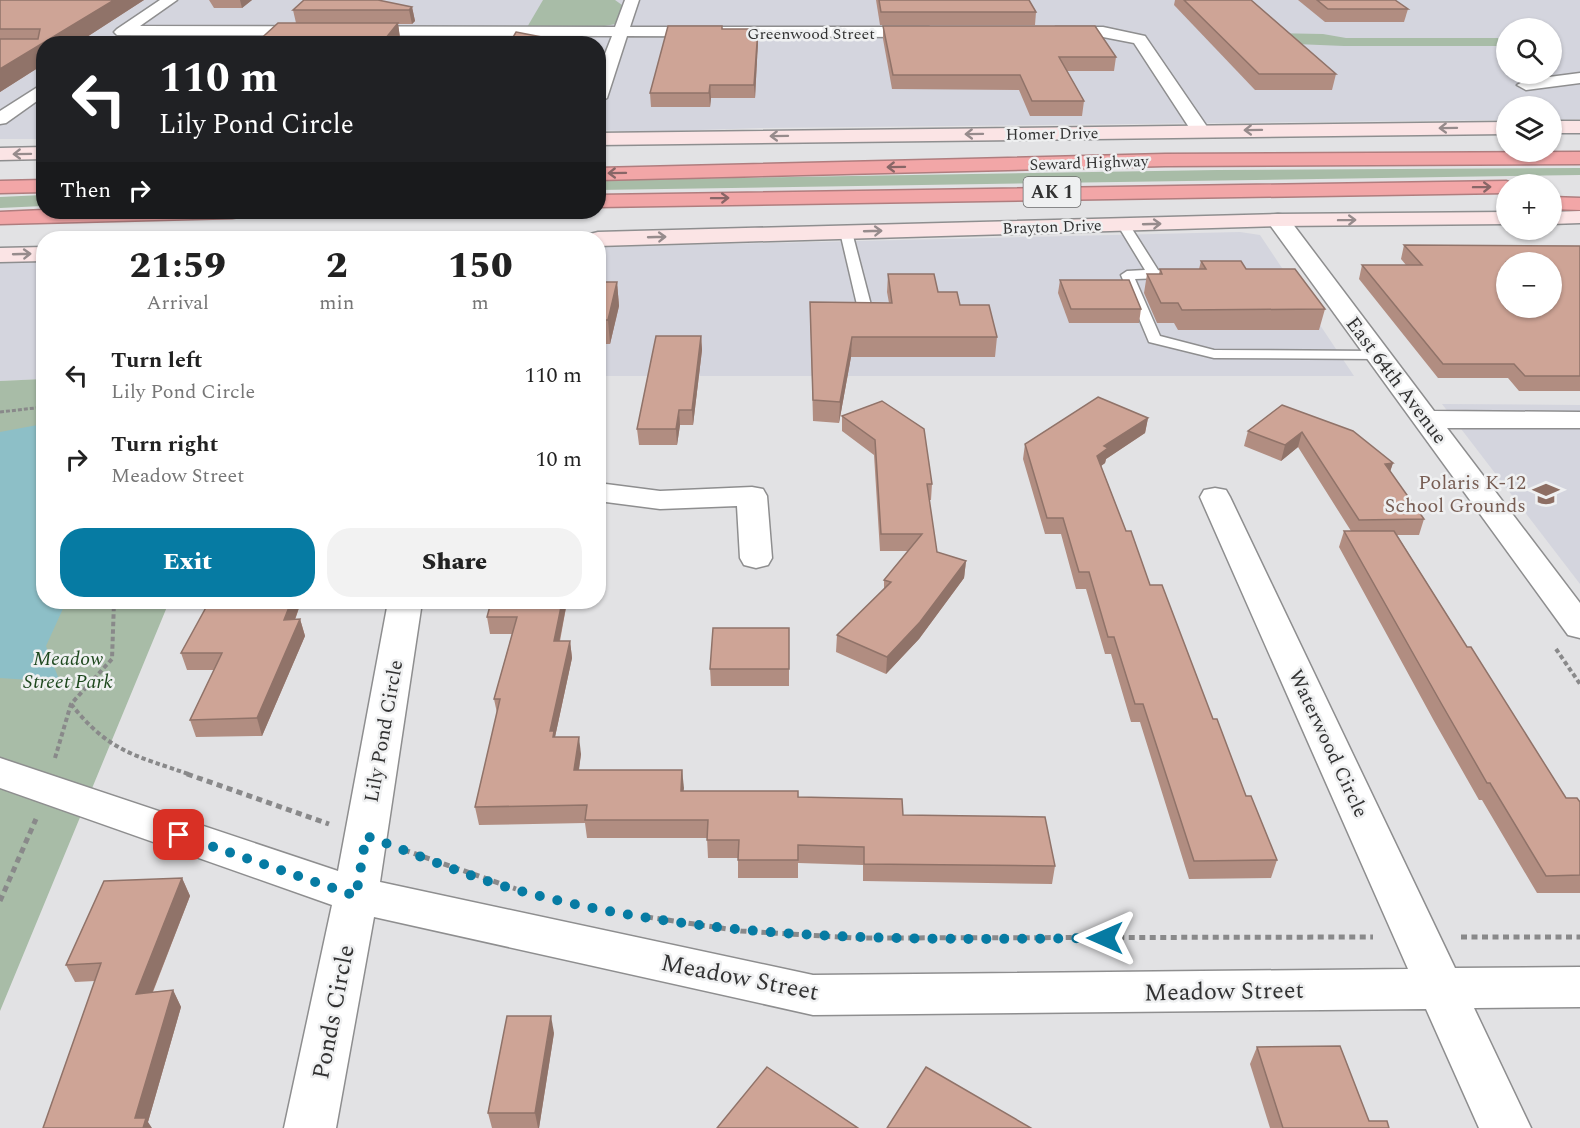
<!DOCTYPE html>
<html lang="en">
<head>
<meta charset="utf-8">
<style>
	body { margin:0; font-family:Spectral,serif; background:#f2f2f2; color:#222; height:100vh; display:flex; flex-direction:column; font-size:22px; white-space:nowrap }
	* { box-sizing:border-box; margin:0 }
	p { font-size:20px; color:#767676 }
	.icon { flex:none; width:33px; height:33px; fill:none; stroke:currentColor; stroke-width:2; stroke-linecap:round; stroke-linejoin:round }
	.map { position:relative; flex:1; overflow:hidden }
	.details { position:absolute; left:36px; top:231px; width:570px; height:378px; display:flex; flex-direction:column; background:#fff; border-radius:24px; box-shadow:0 2px 4px #0004 }
	.details>* { flex:none }
	.banner { position:absolute; left:36px; top:36px; width:570px; height:183px; border-radius:24px; box-shadow:0 2px 4px #0004; background:#202124; color:#fff; overflow:hidden }
	.tools { position:absolute; left:1496px; top:18px; display:grid; gap:12px }
	.tools a { display:grid; place-items:center; width:66px; height:66px; border-radius:50%; background:#fff; box-shadow:0 2px 4px #0004; font-size:30px }
	.pin { position:absolute; display:grid; place-items:center; width:51px; height:51px; color:#fff; margin:-26px; border-radius:12px; box-shadow:0 3px 9px #0006 }
	.me { position:absolute; width:66px; margin:-33px; rotate:270deg; stroke-linejoin:round; filter:drop-shadow(0 0 4px #0008) }
	.turn { display:flex; align-items:center; gap:21px; height:126px; padding:0 24px; font-size:27px }
	.turn .icon { width:78px; height:78px; stroke-width:2.5 }
	.turn b { display:block; font-size:42px; line-height:51px }
	.then { display:flex; align-items:center; height:57px; padding:0 24px; background:#0003; gap:12px; font-size:22px }
	.eta { display:flex; justify-content:space-evenly; align-items:center; height:102px; text-align:center }
	.eta b { font-size:36px; font-weight:800; line-height:42px }
	.action { display:flex; gap:12px; margin-top:auto; padding:12px 24px }
	.action a { flex:1; height:69px; border-radius:24px; background:#067ba3; color:#fff; font-size:24px; font-weight:800; line-height:69px; text-align:center }
	.action a+a { background:#f2f2f2; color:#222 }
	ul { padding:0; list-style:none }
	li { display:flex; align-items:center; gap:18px; height:84px; padding:0 24px }
	li div { flex:1 }
	li b { display:block; font-size:22px }
	li em { font-style:normal }
	.map>svg:first-child { display:block }
</style>
</head>
<body>
<div class="map">
<svg width="1580" height="1128" viewBox="0 0 1580 1128">
	<rect width="100%" height="100%" fill="#e2e2e4"/>
	<g fill="#d4d5de" fill-rule="evenodd">
		<path d="M0 0H1580V119L1551 120V106H1506V120L760 128 642 132 599 130 598 44H44L43 139H0ZM1506 28H1551V74H1506Z"/>
		<path d="M1240 232 1260 235 1354 376H599L598 247Z"/>
		<path d="M43 258V379L0 381V259Z"/>
		<path d="M1442 404 1580 405V584Z"/>
	</g>
	<g fill="#a8bca7">
		<path d="M543 0H615L622 5 616 24 587 29H526Z"/>
		<path d="M1206 32 1323 34 1346 38H1506V46H1344L1296 44Z"/>
		<path d="M1580 168V175L598 190 599 180 671 179 1217 170Z"/>
		<path d="M43 195V206L0 208V197Z"/>
		<path d="M43 379 44 602H169L0 1011V381Z"/>
	</g>
	<path fill="#8dbfc7" d="M43 424 44 602H66L46 646 60 682 0 678V432Z"/>
	<g fill="none" stroke-linecap="round" stroke-linejoin="round">
		<g stroke="#8e8e8f" stroke-width="3">
			<g id="lane">
				<path d="M1119 221H1127L1158 270 1169 274 1163 278 1135 279 1160 336 1214 350 1378 351 1385 355 1378 359 1214 358 1149 342 1121 275 1127 271 1145 270 1117 224Z"/>
				<path d="M846 228 852 232 872 309 870 312H860L858 309 840 232Z"/>
			</g>
		</g>
		<g stroke="#8e8e8f" stroke-width="3">
			<g id="street">
				<path d="M160 0H177L140 26 615 27 625 0H639L630 27H929L937 32 929 37 627 36 607 98 598 103V72L612 36 117 35 114 32 117 29Z"/>
				<path d="M1056 27H1103L1145 36 1210 131 1208 135H1194L1134 43 1103 37 1051 35 1048 32 1051 29Z"/>
				<path d="M1580 73V83L1526 90 1517 85 1526 80Z"/>
				<path d="M44 83V96L6 123 0 124V111Z"/>
				<path d="M1278 214 1286 215 1434 411 1580 412V428H1447L1580 603V638L1568 635 1270 225 1267 220 1270 215Z"/>
				<path d="M598 483 660 491 752 487 763 489 767 496 772 558 768 565 756 568 744 565 740 558 737 506 660 509 598 501Z"/>
				<path d="M1215 488 1226 490 1230 497 1455 968 1580 967V1007L1474 1008 1531 1128H1479L1426 1009 813 1015 374 917 336 1128H284L332 905 0 788V758L338 871 388 602H422L380 882 813 975 1408 969 1200 497 1204 490Z"/>
			</g>
		</g>
		<g stroke="#8e8e8f" stroke-width="3">
			<g id="secondary">
				<rect x="1551" y="121" width="29" height="12"/>
				<path d="M1506 122V134L598 145V133Z"/>
				<path d="M44 147V159L0 160V148Z"/>
				<path d="M1580 211V223L1551 224V212Z"/>
				<path d="M1506 212V224L1278 226 598 246V238H587L590 234 598 232 1278 214Z"/>
				<path d="M44 247V261L0 262V248Z"/>
			</g>
		</g>
		<g stroke="#af7d7e" stroke-width="3">
			<g id="highway">
				<path d="M1580 152V164L1165 166 598 180V168L1165 154Z"/>
				<path d="M44 180V192L0 193V181Z"/>
				<path d="M1506 181 1515 184H1506V193L598 207V195Z"/>
				<path d="M1551 197 1580 198V210L1551 209Z"/>
				<path d="M44 210V212H243L240 217 232 218 0 224V212Z"/>
			</g>
		</g>
		<path stroke="#89898a" stroke-width="3" stroke-dasharray="4 2" stroke-linecap="butt" d="M0 412 44 407"/>
		<g stroke="#89898a" stroke-width="4" stroke-dasharray="4.5 3" stroke-linecap="butt">
			<path d="M1556 649 1580 684"/>
			<path d="M71 704C110 753 135 755 191 775"/>
			<path d="M55 758 71 704 112 659 114 602"/>
		</g>
		<g stroke="#89898a" stroke-width="5" stroke-dasharray="6 4.5" stroke-linecap="butt">
			<path d="M187 774 329 824"/>
			<path d="M404 850 516 889"/>
			<path d="M0 901 36 819"/>
			<path d="M647 917 741 931 855 938 1373 937"/>
			<path d="M1461 937H1580"/>
		</g>
		<use href="#lane" fill="#fff" fill-rule="evenodd"/>
		<use href="#street" fill="#fff" fill-rule="evenodd"/>
		<use href="#secondary" fill="#fbe4e5" fill-rule="evenodd"/>
		<use href="#highway" fill="#f2a6a7" fill-rule="evenodd"/>
	</g>
	<g fill="#b18d81">
		<path d="M0 0H144L76 44H44V64L0 92Z"/>
		<path d="M209 0H252L242 8H214Z"/>
		<path d="M876 0H1029L1036 12 1035 25H880Z"/>
		<path d="M1175 0H1251L1336 74 1332 90H1255L1174 5Z"/>
		<path d="M1298 0H1395L1408 9 1404 22H1325Z"/>
		<path d="M412 7 415 21 412 24H398L400 38 296 23 293 10Z"/>
		<path d="M883 26 1116 57 1114 71H1067L1084 101 1082 116H1030L1019 90 892 89 883 39Z"/>
		<path d="M722 29H758V41L755 98H711L710 107H651L650 93Z"/>
		<path d="M1404 245 1580 246V391H1519L1508 378H1438L1359 279 1362 265H1406L1401 259Z"/>
		<path d="M1201 261 1246 269 1325 309 1319 330H1178L1174 323H1157L1144 293 1147 274H1159L1160 269H1199Z"/>
		<path d="M888 274 938 292 960 305 997 337 995 357H851L839 423 813 421 810 302 889 303 887 292Z"/>
		<path d="M1060 280 1141 309 1139 323H1069L1058 293Z"/>
		<path d="M598 282H617L619 306 610 344H598Z"/>
		<path d="M701 336 702 350 693 425H680L677 445H639L637 429Z"/>
		<path d="M882 401 932 484 931 500H929L937 552 966 561 964 578 919 639 886 674 836 652 837 635 884 589V580L908 551H880L874 455 842 431V416Z"/>
		<path d="M1282 405 1393 463 1390 471 1424 519 1419 535H1397L1467 647 1566 798 1580 802V893H1537L1482 800H1479L1434 721 1339 547 1344 531H1351L1298 447 1281 461 1244 446 1248 431Z"/>
		<path d="M1148 418 1145 433 1106 459 1105 463 1101 466 1126 531 1150 585 1213 719 1246 796 1277 860 1271 878 1189 879 1140 722H1131L1111 654H1105L1086 589H1076L1061 534H1045L1023 459 1025 444Z"/>
		<path d="M209 602H301L295 620 300 619 305 636 262 736 196 737 190 720 214 670H187L181 653Z"/>
		<path d="M491 602H567L560 641H570L572 658 555 737 581 754 579 770H682L683 791 798 797 903 815 1055 866 1052 884 863 881V865L798 863V878H738V858H708L707 838H587L585 823 479 825 475 807 497 713 494 699 512 634H490L487 617Z"/>
		<path d="M789 628V686H711L710 669Z"/>
		<path d="M182 878 190 896 153 992 173 990 181 1007 148 1122 43 1128 95 981 75 982 66 965Z"/>
		<path d="M554 1033 539 1128H492L488 1113Z"/>
		<path d="M1257 1047 1369 1121 1389 1128H1270L1250 1064Z"/>
	</g>
	<g fill="#907369">
		<path d="M114 0H144L76 44H44V64L0 92V69Z"/>
		<path d="M240 0H252L242 8Z"/>
		<path d="M412 7 415 21 412 24 409 10Z"/>
		<path d="M398 23 400 38 396 44H381Z"/>
		<path d="M758 29V41L755 98 754 85Z"/>
		<path d="M710 85 711 98 710 107 709 93Z"/>
		<path d="M617 282 619 306 610 344 608 320Z"/>
		<path d="M701 336 702 350 693 425 692 410Z"/>
		<path d="M852 337 851 357 839 423 840 402Z"/>
		<path d="M679 410 680 425 677 445 676 429Z"/>
		<path d="M1148 418 1145 433 1106 459 1105 463 1094 471 1097 456 1104 446Z"/>
		<path d="M1302 432 1298 447 1281 461 1285 445Z"/>
		<path d="M1393 463 1388 478 1385 464Z"/>
		<path d="M966 561 964 578 919 639 886 674 887 657Z"/>
		<path d="M291 602H301L289 636 284 620Z"/>
		<path d="M562 602H567L556 658 554 641Z"/>
		<path d="M300 619 305 636 262 736 257 718Z"/>
		<path d="M570 641 572 658 555 737 557 748 550 731Z"/>
		<path d="M579 737 581 754 576 788 574 770Z"/>
		<path d="M682 770 684 788 682 809 681 791Z"/>
		<path d="M182 878 190 896 145 1011 136 994Z"/>
		<path d="M173 990 181 1007 148 1122 152 1128H140L135 1118Z"/>
		<path d="M551 1016 554 1033 539 1128H538L535 1113Z"/>
	</g>
	<g fill="#cea496" stroke="#907369" stroke-width="1.5" fill-rule="evenodd">
		<path d="M0 0H114L0 69V39H38L40 29H0Z"/>
		<path d="M304 0H378L412 7 409 10H293Z"/>
		<path d="M879 0H1029L1036 12H881Z"/>
		<path d="M1184 0H1251L1336 74H1259Z"/>
		<path d="M1317 0H1395L1408 9H1328Z"/>
		<path d="M278 23H398L381 44H255Z"/>
		<path d="M668 26H722V29H758L754 85H710L709 93H650Z"/>
		<path d="M883 26H1095L1116 57H1059L1084 101H1032L1020 75H893Z"/>
		<path d="M516 32 578 44H509Z"/>
		<path d="M1404 245 1580 246V376H1525L1514 364H1443L1362 265H1422ZM1506 262H1551V308H1506Z"/>
		<path d="M1201 261H1241L1246 269H1295L1325 309 1182 310 1178 303H1161L1147 274H1162L1160 269H1206Z"/>
		<path d="M888 274H934L938 292H957L960 305H989L997 337H852L840 402 813 400 810 302 892 303Z"/>
		<path d="M1060 280H1129L1141 309H1071Z"/>
		<path d="M598 282H617L608 320H598Z"/>
		<path d="M656 336H701L692 410H679L676 429H637Z"/>
		<path d="M1098 397 1148 418 1104 446 1108 448 1097 456 1126 531H1131L1150 585H1162L1213 719H1217L1246 796H1251L1277 860 1194 861 1143 704H1135L1114 637H1108L1089 572H1079L1063 518H1047L1025 444Z"/>
		<path d="M882 401 924 429 932 484H927L937 552 966 561 920 622 887 657 837 635 891 582 884 580 922 534H881L875 440 842 416Z"/>
		<path d="M1282 405 1353 431 1393 463 1385 464 1424 519 1359 520 1302 432 1285 445 1248 431Z"/>
		<path d="M1344 531H1394L1467 647H1471L1566 798H1577L1580 802V875L1546 876 1490 783H1487L1441 703Z"/>
		<path d="M209 602H291L284 620 300 619 257 718 190 720 222 653H181Z"/>
		<path d="M491 602H562L554 641H570L550 731H554L553 737H579L574 770H682L681 791H798V797L902 799 903 815 1045 817 1055 866 864 864V847L798 845V860H738L739 840H707L708 820H585L587 805 475 807 500 699H494L517 617H487Z"/>
		<path d="M713 628H789V669H710Z"/>
		<path d="M182 878 136 994 173 990 135 1118H146L143 1128H43L101 963 66 965 104 881Z"/>
		<path d="M507 1016H551L535 1113H488Z"/>
		<path d="M1340 1046 1369 1121H1387L1389 1128H1283L1257 1047Z"/>
		<path d="M767 1067 858 1128H717Z"/>
		<path d="M926 1067 1031 1128H887Z"/>
	</g>
	<defs><path id="oneway-shaft" d="M-6 0H5M1.5-3L5.5 0L1.5 3" fill="none" stroke-width="1.6" stroke-linecap="round" stroke-linejoin="round" transform="scale(1.5)"/></defs>
	<g stroke="#968b8c">
		<use href="#oneway-shaft" transform="translate(1448 128) rotate(179)"/>
		<use href="#oneway-shaft" transform="translate(1253 130) rotate(179)"/>
		<use href="#oneway-shaft" transform="translate(974 134) rotate(179)"/>
		<use href="#oneway-shaft" transform="translate(779 136) rotate(179)"/>
		<use href="#oneway-shaft" transform="translate(22 154) rotate(179)"/>
		<use href="#oneway-shaft" transform="translate(1347 220) rotate(-1)"/>
		<use href="#oneway-shaft" transform="translate(1152 224) rotate(-2)"/>
		<use href="#oneway-shaft" transform="translate(873 231) rotate(-2)"/>
		<use href="#oneway-shaft" transform="translate(657 237) rotate(-2)"/>
		<use href="#oneway-shaft" transform="translate(22 254) rotate(-2)"/>
	</g>
	<g stroke="#886667">
		<use href="#oneway-shaft" transform="translate(896 167) rotate(179)"/>
		<use href="#oneway-shaft" transform="translate(617 173) rotate(179)"/>
		<use href="#oneway-shaft" transform="translate(1482 187) rotate(-1)"/>
		<use href="#oneway-shaft" transform="translate(720 198) rotate(-1)"/>
	</g>
	<g fill="none" stroke-linecap="round" stroke-linejoin="round">
		<path stroke="#067ba3" stroke-width="10" stroke-dasharray="0 18" d="M179 835 356 896 366 836C419 855 473 879 528 893 720 943 908 940 1105 938"/>
	</g>
	<defs>
		<g id="school-bare" transform="scale(2.07)"><path d="M0-5L7-2L0 1L-7-2ZM-4 1L0 2.5L4 1V4Q0 6-4 4Z" fill="#8d6e63" stroke="#eff0f1" stroke-width="2.5" paint-order="stroke"/></g>
	</defs>
	<g fill-rule="evenodd">
		<use href="#school-bare" x="1546" y="494"/>
	</g>
	<g text-anchor="middle" stroke-width="5" stroke-linejoin="round" paint-order="stroke">
		<g font-size="16" fill="#323232" stroke="#eff0f1">
			<text x="811" y="39">Greenwood Street</text>
			<text transform="translate(1052 133) rotate(-1)" y="6">Homer Drive</text>
			<text transform="translate(1089 162) rotate(-2)" y="6">Seward Highway</text>
			<text transform="translate(1052 226) rotate(-2)" y="6">Brayton Drive</text>
		</g>
		<rect fill="#eff0f1" stroke="#6b6b6b" stroke-width="1.5" x="1023.5" y="177" width="57" height="30" rx="4.5"/>
		<g font-size="18" font-weight="bold" fill="#323232">
			<text x="1052" y="198">AK 1</text>
		</g>
		<g font-size="20" fill="#323232" stroke="#eff0f1">
			<text transform="translate(1397 380) rotate(53)" y="7">East 64th Avenue</text>
			<text transform="translate(383 731) rotate(-80)" y="7">Lily Pond Circle</text>
			<text transform="translate(1329 743) rotate(65)" y="7">Waterwood Circle</text>
		</g>
		<g font-size="20" fill="#785e54" stroke="#eff0f1" text-anchor="end">
			<text x="1526" y="489">Polaris K-12<tspan x="1526" dy="23">School Grounds</tspan></text>
		</g>
		<g font-size="20" font-style="italic" fill="#1e481e" stroke="#eff0f1">
			<text x="68" y="665">Meadow<tspan x="68" dy="23">Street Park</tspan></text>
		</g>
		<g font-size="24" fill="#323232" stroke="#eff0f1">
			<text transform="translate(740 977) rotate(11)" y="8">Meadow Street</text>
			<text transform="translate(1224 991) rotate(-1)" y="8">Meadow Street</text>
			<text transform="translate(333 1012) rotate(-79)" y="8">Ponds Circle</text>
		</g>
	</g>
</svg>
<div class="tools">
<a><svg class="icon" aria-label="search" viewBox="0 0 24 24"><circle cx="10" cy="10" r="6"/><path d="M15 15l6 6"/></svg></a>
<a><svg class="icon" aria-label="layers" viewBox="0 0 24 24"><path d="M12 4l9 5-9 5-9-5zM3 14l9 5 9-5"/></svg></a>
<a>+</a>
<a>−</a>
</div>
<div class="pin" style="left:179px;top:835px;background:#d93025"><svg class="icon" aria-label="arrive" viewBox="0 0 24 24"><path d="M6 21V4h12l-3 4 3 4H6"/></svg></div>
<svg class="me" style="left:1105px;top:938px" viewBox="-20 -20 40 40"><path d="M0-17L14 15 0 8-14 15z" fill="#067ba3" stroke="#fff" stroke-width="4"/></svg>
<div class="banner">
<div class="turn"><svg class="icon" aria-label="left" viewBox="0 0 24 24"><path d="M17 20v-9H6M10 6l-5 5 5 5"/></svg><div><b>110 m</b>Lily Pond Circle</div></div>
<div class="then">Then<svg class="icon" aria-label="right" viewBox="0 0 24 24"><path d="M7 20v-9h11M14 6l5 5-5 5"/></svg></div>
</div>
<section class="details">
<div class="eta">
<div><b>21:59</b><p>Arrival</p></div>
<div><b>2</b><p>min</p></div>
<div><b>150</b><p>m</p></div>
</div>
<ul>
<li><svg class="icon" aria-label="left" viewBox="0 0 24 24"><path d="M17 20v-9H6M10 6l-5 5 5 5"/></svg><div><b>Turn left</b><p>Lily Pond Circle</p></div><em>110 m</em></li>
<li><svg class="icon" aria-label="right" viewBox="0 0 24 24"><path d="M7 20v-9h11M14 6l5 5-5 5"/></svg><div><b>Turn right</b><p>Meadow Street</p></div><em>10 m</em></li>
</ul>
<div class="action"><a>Exit</a><a>Share</a></div>
</section>
</div>
</body>
</html>
